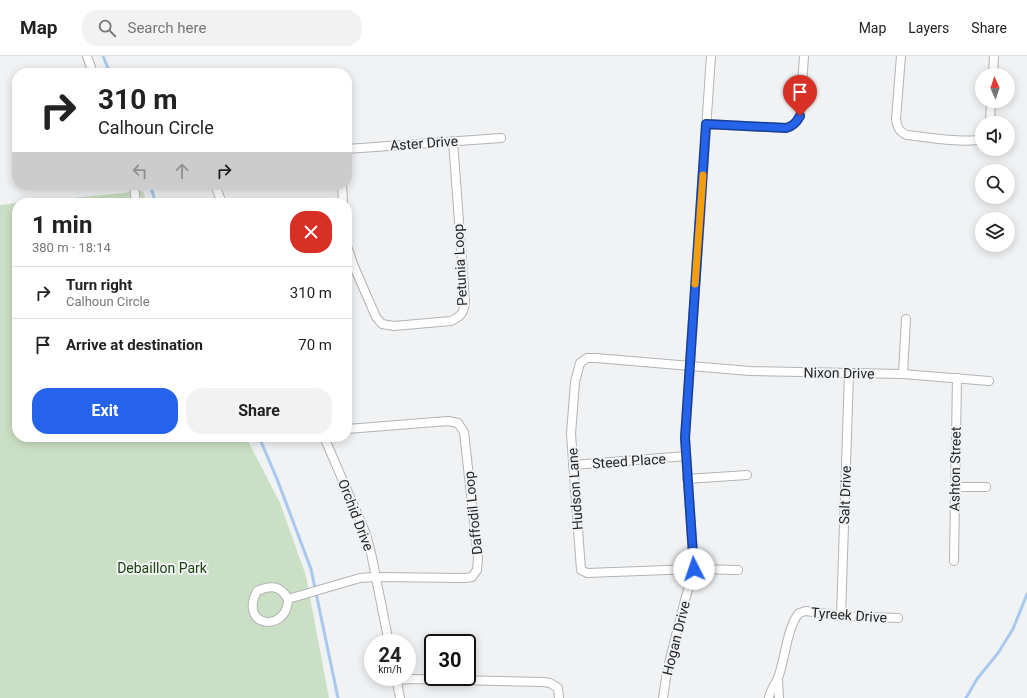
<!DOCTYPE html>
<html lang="en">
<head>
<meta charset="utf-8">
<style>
	body { margin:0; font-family:Roboto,sans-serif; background:#f2f2f2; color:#222; height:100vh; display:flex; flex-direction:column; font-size:15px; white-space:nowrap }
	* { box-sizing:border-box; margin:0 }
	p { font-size:13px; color:#767676 }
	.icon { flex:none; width:22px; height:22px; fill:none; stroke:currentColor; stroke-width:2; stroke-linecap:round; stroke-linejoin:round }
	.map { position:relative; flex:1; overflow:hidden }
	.side { position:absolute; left:12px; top:142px; width:340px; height:244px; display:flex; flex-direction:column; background:#fff; border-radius:16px; box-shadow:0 2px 10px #0003 }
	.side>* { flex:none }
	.hud { position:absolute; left:12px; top:12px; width:340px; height:122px; border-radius:16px; box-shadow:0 2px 10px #0003; background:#fff; color:#222; overflow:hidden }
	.needle { width:26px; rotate:357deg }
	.buttons { position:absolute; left:975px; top:12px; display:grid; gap:8px }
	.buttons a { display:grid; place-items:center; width:40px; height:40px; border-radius:50%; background:#fff; box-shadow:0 2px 10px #0003; font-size:20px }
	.speed { position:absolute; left:364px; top:578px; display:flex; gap:8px; font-size:20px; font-weight:700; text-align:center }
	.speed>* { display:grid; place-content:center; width:52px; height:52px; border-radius:50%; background:#fff; box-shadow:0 2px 10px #0003; line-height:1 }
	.speed small { font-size:10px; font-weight:400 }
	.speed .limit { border:2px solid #111; border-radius:6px; background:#fff; color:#111 }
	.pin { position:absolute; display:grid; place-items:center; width:34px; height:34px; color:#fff; margin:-41px -17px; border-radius:50% 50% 50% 0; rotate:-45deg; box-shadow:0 0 4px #0007 }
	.pin .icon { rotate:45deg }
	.me { position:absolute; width:44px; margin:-22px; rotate:356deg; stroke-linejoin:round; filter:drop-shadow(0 0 3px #0008) }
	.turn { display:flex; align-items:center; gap:14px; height:84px; padding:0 20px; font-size:18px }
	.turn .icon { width:52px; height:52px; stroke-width:2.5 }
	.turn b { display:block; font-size:28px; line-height:34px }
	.lanes { display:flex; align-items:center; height:38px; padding:0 20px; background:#0003; justify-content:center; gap:20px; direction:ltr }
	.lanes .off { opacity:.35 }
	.round { display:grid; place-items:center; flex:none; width:42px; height:42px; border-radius:16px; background:#f2f2f2 }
	.head { display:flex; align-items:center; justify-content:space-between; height:68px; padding:0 20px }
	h1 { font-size:24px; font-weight:700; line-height:30px }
	.cta { display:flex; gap:8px; margin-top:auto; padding:8px 20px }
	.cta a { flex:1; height:46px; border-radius:16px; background:#2563eb; color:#fff; font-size:16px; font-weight:700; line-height:46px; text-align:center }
	.cta a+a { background:#f2f2f2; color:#222 }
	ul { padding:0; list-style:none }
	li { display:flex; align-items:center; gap:12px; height:52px; padding:0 20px; border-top:1px solid #e0e0e0 }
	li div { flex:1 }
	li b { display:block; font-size:15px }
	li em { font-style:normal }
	header { display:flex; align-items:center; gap:24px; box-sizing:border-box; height:56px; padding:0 20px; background:#fff; border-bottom:1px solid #e0e0e0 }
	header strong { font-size:19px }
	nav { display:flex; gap:22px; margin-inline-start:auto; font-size:14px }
	.search { width:280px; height:36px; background:#f2f2f2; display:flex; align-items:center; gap:10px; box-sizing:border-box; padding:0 14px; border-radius:16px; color:#767676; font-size:15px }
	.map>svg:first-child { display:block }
</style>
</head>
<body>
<header>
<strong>Map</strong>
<div class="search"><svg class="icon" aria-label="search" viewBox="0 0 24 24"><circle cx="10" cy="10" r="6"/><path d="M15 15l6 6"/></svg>Search here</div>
<nav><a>Map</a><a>Layers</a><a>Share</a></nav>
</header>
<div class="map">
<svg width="1027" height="642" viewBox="0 0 1027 642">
	<rect width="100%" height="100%" fill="#f0f2f4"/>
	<g fill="#cae0c4">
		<path d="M143 135 147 147H21Z"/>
		<path d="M17 147V381H246L280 447 306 520 329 642H0V149Z"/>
	</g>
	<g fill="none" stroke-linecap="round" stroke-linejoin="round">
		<g stroke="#a7c9ef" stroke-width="3">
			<path d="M103 0 110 17"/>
			<path d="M150 129 156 147"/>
			<path d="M259 381 277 423 311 513 338 642"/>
			<path d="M966 642 977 623 998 597 1013 573 1027 538"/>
		</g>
		<g stroke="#b2b3b5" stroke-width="10">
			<g id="minor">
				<path d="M87 0 93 17"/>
				<path d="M901 0 896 63C897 71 899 76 907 79 925 81 966 88 982 83"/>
				<path d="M993 19 994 0"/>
				<path d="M990 67 991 45"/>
				<path d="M706 68 786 72C793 70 796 67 800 60L804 0"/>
				<path d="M347 93 501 82"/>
				<path d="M134 129 136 147"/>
				<path d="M215 129 222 147"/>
				<path d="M342 129 343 147"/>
				<path d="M347 190 353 208 376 261 382 268 394 270 451 265C462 260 464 256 465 245L453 85"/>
				<path d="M903 318 906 263"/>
				<path d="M324 381 366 478 371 497 389 587"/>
				<path d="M573 409 686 400"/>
				<path d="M687 423 747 419"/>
				<path d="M955 431H986"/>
				<path d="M954 505 957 322"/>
				<path d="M738 514 694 513 587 517 581 514 571 378 575 326 580 307 587 302H596L750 315 903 318 989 325"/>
				<path d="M288 543C288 577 238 572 257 535 271 529 280 529 288 543L360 522 375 521 465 522 472 521 477 514 478 502 464 376 458 367 448 365 347 373"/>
				<path d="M841 560 849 317"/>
				<path d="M396 621 400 642"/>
				<path d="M778 623 779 642"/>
				<path d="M397 624 413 623 543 626 550 627 558 632 559 642"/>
				<path d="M663 642 667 615 685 544 694 513 685 382 711 0"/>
				<path d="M769 642C770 634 775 629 778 622 785 604 787 571 799 557L806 555 841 560 898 562"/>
			</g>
		</g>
		<use href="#minor" stroke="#fff" stroke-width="8"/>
	</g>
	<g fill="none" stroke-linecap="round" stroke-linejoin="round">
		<g stroke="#184099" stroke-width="10">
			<path id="route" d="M694 513 685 382 706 68 786 72C793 70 796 67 800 60"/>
		</g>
		<use href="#route" stroke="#2563eb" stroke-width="7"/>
		<path stroke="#f59e0b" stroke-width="7" d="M695 228 703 119"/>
	</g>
	<g text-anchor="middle" stroke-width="4" stroke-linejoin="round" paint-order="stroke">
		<g font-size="14" fill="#252627" stroke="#f0f2f4">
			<text transform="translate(424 87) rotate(-4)" y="5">Aster Drive</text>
			<text transform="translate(460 209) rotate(-93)" y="5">Petunia Loop</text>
			<text transform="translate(839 317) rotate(1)" y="5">Nixon Drive</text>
			<text transform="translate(629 405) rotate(-4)" y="5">Steed Place</text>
			<text transform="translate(955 413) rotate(-89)" y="5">Ashton Street</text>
			<text transform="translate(575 433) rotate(-94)" y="5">Hudson Lane</text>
			<text transform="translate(845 439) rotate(-88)" y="5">Salt Drive</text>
			<text transform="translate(473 457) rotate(-96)" y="5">Daffodil Loop</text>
			<text transform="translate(356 459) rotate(69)" y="5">Orchid Drive</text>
			<text transform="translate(849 559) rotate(4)" y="5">Tyreek Drive</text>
			<text transform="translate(676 582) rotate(-76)" y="5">Hogan Drive</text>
		</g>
		<g font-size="14" fill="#1e450e" stroke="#f0f2f4">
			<text x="162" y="517">Debaillon Park</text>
		</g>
	</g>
</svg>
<div class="buttons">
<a><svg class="needle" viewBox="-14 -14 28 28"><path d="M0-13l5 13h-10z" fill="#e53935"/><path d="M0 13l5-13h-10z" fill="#767676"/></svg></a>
<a><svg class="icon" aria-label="sound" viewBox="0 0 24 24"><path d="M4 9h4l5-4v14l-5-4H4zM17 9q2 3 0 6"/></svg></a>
<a><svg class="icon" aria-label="search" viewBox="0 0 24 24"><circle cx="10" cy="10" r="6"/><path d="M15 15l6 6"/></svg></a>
<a><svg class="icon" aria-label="layers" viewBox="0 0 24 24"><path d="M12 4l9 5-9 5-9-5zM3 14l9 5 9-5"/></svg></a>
</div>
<div class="speed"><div>24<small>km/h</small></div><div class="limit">30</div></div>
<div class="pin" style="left:800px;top:60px;background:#d93025"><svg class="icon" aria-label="arrive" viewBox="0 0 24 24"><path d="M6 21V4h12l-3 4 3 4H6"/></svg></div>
<svg class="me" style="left:694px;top:513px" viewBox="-20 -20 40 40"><circle r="19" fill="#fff"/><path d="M0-13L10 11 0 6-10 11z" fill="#2563eb"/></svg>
<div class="hud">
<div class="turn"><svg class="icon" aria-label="right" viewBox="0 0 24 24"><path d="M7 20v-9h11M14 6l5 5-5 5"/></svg><div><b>310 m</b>Calhoun Circle</div></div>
<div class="lanes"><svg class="icon off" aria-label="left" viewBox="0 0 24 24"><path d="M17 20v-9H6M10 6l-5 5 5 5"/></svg><svg class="icon off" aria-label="ahead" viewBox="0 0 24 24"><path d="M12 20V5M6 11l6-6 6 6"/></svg><svg class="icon" aria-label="right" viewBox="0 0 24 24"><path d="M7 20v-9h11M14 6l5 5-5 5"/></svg></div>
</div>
<section class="side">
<div class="head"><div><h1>1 min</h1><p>380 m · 18:14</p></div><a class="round" style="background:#d93025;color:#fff"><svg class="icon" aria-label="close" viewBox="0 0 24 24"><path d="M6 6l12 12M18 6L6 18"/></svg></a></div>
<ul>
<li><svg class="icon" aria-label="right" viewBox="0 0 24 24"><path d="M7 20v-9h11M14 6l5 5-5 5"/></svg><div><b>Turn right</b><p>Calhoun Circle</p></div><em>310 m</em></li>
<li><svg class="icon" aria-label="arrive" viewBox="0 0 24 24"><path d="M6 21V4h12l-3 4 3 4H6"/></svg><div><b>Arrive at destination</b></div><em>70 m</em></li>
</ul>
<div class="cta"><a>Exit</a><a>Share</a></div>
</section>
</div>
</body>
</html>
